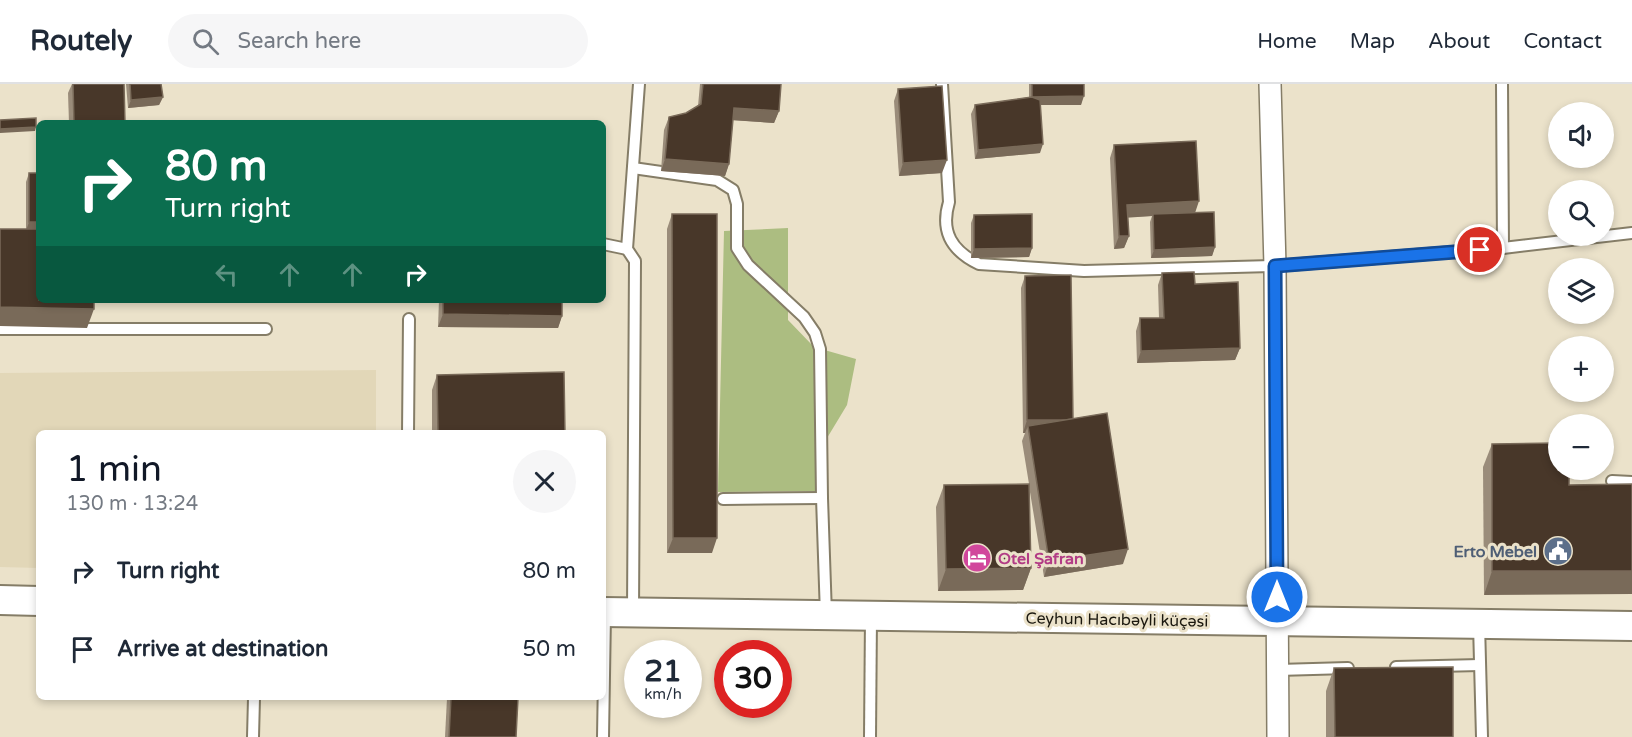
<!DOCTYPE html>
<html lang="en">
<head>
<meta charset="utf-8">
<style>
	body { margin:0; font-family:"Varela Round",sans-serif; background:#f6f6f7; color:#1f2937; height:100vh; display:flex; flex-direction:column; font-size:22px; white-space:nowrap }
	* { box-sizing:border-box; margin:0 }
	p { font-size:20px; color:#747a83 }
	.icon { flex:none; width:33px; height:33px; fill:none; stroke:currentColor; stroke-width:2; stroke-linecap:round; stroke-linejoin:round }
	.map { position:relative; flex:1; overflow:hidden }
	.panel { position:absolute; left:36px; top:346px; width:570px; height:270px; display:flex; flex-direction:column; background:#fff; border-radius:9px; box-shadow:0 3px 9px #0003 }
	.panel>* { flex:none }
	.hud { position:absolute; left:36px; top:36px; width:570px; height:183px; border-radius:9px; box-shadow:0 3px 9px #0003; background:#0b6e4f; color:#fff; overflow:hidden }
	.fabs { position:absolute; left:1548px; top:18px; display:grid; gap:12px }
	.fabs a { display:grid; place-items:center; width:66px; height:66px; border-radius:50%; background:#fff; box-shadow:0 3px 9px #0003; font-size:30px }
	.speed { position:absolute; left:624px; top:556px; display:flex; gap:12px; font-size:30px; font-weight:700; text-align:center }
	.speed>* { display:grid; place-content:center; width:78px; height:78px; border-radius:50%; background:#fff; box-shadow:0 3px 9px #0003; line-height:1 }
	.speed small { font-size:15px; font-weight:400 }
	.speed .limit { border:9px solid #d22; background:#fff; color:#111 }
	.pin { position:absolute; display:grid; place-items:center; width:51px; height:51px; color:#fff; margin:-26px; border:3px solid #fff; border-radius:50%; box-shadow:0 2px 6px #0007 }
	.me { position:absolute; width:66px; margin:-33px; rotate:0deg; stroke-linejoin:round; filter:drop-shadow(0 0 4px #0008) }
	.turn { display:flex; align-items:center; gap:21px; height:126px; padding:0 30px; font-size:27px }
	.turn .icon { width:78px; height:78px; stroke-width:2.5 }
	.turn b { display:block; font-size:42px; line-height:51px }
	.lanes { display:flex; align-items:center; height:57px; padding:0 30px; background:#0003; justify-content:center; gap:30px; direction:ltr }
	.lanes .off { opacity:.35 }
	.round { display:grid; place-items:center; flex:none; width:63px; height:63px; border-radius:32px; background:#f6f6f7 }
	.head { display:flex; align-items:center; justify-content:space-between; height:102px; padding:0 30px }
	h1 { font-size:36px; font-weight:600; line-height:45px; color:#111827 }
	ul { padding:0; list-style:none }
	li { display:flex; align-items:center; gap:18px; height:78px; padding:0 30px }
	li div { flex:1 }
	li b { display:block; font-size:22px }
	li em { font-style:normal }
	header { display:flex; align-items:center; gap:36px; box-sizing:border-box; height:84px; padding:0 30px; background:#fff; border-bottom:2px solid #e0e1e3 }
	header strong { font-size:28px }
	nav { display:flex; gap:33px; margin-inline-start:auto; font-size:21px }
	.search { width:420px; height:54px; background:#f6f6f7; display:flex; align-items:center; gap:15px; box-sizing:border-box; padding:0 21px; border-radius:33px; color:#747a83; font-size:22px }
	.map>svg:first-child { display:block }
</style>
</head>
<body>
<header>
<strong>Routely</strong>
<div class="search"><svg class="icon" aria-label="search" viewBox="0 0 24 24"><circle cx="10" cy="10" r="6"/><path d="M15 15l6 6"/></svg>Search here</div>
<nav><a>Home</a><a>Map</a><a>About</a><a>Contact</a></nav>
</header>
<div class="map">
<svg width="1632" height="653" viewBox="0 0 1632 653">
	<rect width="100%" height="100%" fill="#ebe2ca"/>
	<path fill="#e2d7b8" d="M376 286V349L39 350V484L0 483V289Z"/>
	<path fill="#acbd81" d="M788 144V236L814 263 856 275 847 321 821 364 817 407 718 408 724 147Z"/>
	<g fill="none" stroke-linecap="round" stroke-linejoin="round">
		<g stroke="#857d67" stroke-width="14">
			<g id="lane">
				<path d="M942 0 949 118C940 148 952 167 979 180L1084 187 1275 182 1503 164 1632 149"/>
				<path d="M1502 0 1503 164"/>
				<path d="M633 84 717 96 733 106 737 120V164L748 181 804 233 815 249 820 265 822 414 826 531"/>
				<path d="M603 160 627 165"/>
				<path d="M0 245H266"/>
				<path d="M408 350 409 235"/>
				<path d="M1612 397 1632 398"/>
				<path d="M723 415 822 414"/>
				<path d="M633 528 635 177 627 165 639 0"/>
				<path d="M1479 540 1482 653"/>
				<path d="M1396 583 1480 581"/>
				<path d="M1278 586 1348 584"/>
				<path d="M253 653 254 614"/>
				<path d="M603 653 605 530"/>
				<path d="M870 653 871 532"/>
			</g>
		</g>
		<g stroke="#857d67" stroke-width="24">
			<path id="street" d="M1270 0 1275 182 1278 653"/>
		</g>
		<g stroke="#857d67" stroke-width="32">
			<g id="secondary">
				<path d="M0 516 39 517"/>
				<path d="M603 528 1632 542"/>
			</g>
		</g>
		<use href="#lane" stroke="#fff" stroke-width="10"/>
		<use href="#street" stroke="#fff" stroke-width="21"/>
		<use href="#secondary" stroke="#fff" stroke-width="28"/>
	</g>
	<g fill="#9a8c7a">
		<path d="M72 0H73L125 39H69L68 9Z"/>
		<path d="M126 0H161L163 13 159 21 128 24Z"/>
		<path d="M700 0H781L779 27 774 39 733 36 729 80 725 92 661 87 664 46 669 33 686 29 698 22Z"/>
		<path d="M1029 0H1084L1081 21H1040V69L975 75 971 30 975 21 1029 13Z"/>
		<path d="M898 5 942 89 899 92 894 17Z"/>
		<path d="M1114 61 1195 128 1215 163 1212 172 1151 174 1150 138 1152 132 1128 133 1129 152 1124 164 1114 165 1110 74Z"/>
		<path d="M29 89 87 244 26 145V98Z"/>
		<path d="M672 130 712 469H667V145Z"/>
		<path d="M974 131 1032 164 1029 173 971 174V139Z"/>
		<path d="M1162 189 1195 200 1240 264 1235 276 1137 279 1136 247 1140 234H1159L1158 201Z"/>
		<path d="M1025 192 1073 334 1123 480 1044 493 1029 402 1031 484 1023 506 938 507 936 423 944 401 1029 400 1022 357 1025 349H1023L1021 204Z"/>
		<path d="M439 216H562V232L558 244 438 243Z"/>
		<path d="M437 291 565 350H432V306Z"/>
		<path d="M1492 360 1569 401 1484 511 1483 383Z"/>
		<path d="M1334 584 1453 653H1326V607Z"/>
		<path d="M447 614H518L516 653H445Z"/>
	</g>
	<g fill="#796a59">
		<path d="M1084 12 1081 21H1029L1032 13Z"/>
		<path d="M163 13 159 21 128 24 131 16Z"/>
		<path d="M734 24 779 27 774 39 730 36Z"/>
		<path d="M36 43 35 47 0 49V45Z"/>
		<path d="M1043 60 1040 69 975 75 978 66Z"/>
		<path d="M665 75 729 80 725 92 661 87Z"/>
		<path d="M947 76 942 89 899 92 903 79Z"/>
		<path d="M1199 117 1195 129 1153 130 1152 132 1123 134 1127 121Z"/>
		<path d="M29 138H39V147H26Z"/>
		<path d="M1119 152H1129L1124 164 1114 165Z"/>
		<path d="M1215 163 1212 172 1151 174 1154 166Z"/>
		<path d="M1032 164 1029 173 971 174 974 165Z"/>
		<path d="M0 223 94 225 87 244 0 242Z"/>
		<path d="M443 230 562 232 558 244 438 243Z"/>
		<path d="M1240 264 1235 276 1137 279 1141 267Z"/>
		<path d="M1027 336H1073L1028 342 1025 349H1023Z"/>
		<path d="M673 454H717L712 469H667Z"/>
		<path d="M1128 465 1123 480 1044 493 1049 477Z"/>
		<path d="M1031 484 1023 506 938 507 946 485Z"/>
		<path d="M1492 487H1632V510L1484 511Z"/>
	</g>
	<g fill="#483729" stroke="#796a59" stroke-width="1.5">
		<path d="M73 0H124L125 39H74Z"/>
		<path d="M130 0H161L163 13 131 16Z"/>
		<path d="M703 0H781L779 27 734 24 729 80 665 75 669 33 686 29 701 20Z"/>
		<path d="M1032 0H1084V12L1032 13Z"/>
		<path d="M942 2 947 76 903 79 898 5Z"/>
		<path d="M1032 13 1040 16 1043 60 978 66 975 21Z"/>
		<path d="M36 34V43L0 45V36Z"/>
		<path d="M1196 57 1199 117 1127 121 1129 152H1119L1114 61Z"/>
		<rect x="29" y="89" width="10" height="49"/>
		<path d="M1214 128 1215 163 1154 166 1153 130Z"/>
		<path d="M672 130H717V454H673Z"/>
		<path d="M1032 130V164L974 165V131Z"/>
		<path d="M0 145H39V216H94V225L0 223Z"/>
		<path d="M1194 188 1195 200 1238 198 1240 264 1141 267 1140 234H1164L1162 189Z"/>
		<path d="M1071 191 1073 335 1065 336H1027L1025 192Z"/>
		<path d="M443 216H562V232L443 230Z"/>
		<path d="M564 288 565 350H438L437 291Z"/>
		<path d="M1107 329 1128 465 1049 477 1028 342Z"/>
		<path d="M1558 359V386H1569V401L1632 400V487H1492V360Z"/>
		<path d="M1029 400 1031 484 946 485 944 401Z"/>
		<path d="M1453 583V653H1335L1334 584Z"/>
		<path d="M451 614H518L516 653H449Z"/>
	</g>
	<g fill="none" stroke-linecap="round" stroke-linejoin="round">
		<g stroke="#114b97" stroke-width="15">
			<path id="route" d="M1277 513 1275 182 1480 166"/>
		</g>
		<use href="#route" stroke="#1a73e8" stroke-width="10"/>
	</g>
	<defs>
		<g id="civic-disc" transform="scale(1.5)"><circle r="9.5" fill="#5c6f8a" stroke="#ebe2ca"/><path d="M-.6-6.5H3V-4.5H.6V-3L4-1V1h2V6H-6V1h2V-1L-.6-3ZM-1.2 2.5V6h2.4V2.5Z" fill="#fff"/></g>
		<g id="hotel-disc" transform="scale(1.5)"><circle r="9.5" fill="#d1479c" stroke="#ebe2ca"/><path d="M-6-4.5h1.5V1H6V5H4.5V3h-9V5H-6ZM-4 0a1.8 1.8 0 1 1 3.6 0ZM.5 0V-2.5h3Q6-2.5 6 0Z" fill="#fff"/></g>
	</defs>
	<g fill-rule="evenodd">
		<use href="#civic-disc" x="1558" y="467"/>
		<use href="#hotel-disc" x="977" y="474"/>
	</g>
	<g text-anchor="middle" stroke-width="6" stroke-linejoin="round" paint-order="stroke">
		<g font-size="16" font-weight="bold" fill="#4e5e75" stroke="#ebe2ca" text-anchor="end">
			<text x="1537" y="473">Erto Mebel</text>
		</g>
		<g font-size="16" font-weight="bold" fill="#b23c85" stroke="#ebe2ca" text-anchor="start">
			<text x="998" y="480">Otel Şafran</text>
		</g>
		<g font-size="16" fill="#1b180f" stroke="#ebe2ca">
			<text transform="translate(1117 535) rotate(1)" y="6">Ceyhun Hacıbəyli küçəsi</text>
		</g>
	</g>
</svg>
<div class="fabs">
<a><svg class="icon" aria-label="sound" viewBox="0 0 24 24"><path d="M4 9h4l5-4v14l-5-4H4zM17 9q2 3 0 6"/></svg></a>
<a><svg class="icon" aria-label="search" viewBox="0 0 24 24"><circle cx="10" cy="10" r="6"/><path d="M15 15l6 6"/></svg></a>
<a><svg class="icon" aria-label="layers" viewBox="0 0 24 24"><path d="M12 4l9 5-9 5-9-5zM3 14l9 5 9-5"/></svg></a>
<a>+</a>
<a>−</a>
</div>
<div class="speed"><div>21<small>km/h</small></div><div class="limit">30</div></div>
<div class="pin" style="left:1480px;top:166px;background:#d93025"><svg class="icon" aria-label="arrive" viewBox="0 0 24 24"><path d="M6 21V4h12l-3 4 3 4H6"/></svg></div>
<svg class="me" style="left:1277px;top:513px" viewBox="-20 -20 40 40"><circle r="17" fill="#1a73e8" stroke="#fff" stroke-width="3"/><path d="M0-11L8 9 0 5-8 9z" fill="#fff"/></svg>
<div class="hud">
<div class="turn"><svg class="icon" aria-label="right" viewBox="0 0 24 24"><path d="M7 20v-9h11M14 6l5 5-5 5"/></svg><div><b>80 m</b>Turn right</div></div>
<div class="lanes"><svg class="icon off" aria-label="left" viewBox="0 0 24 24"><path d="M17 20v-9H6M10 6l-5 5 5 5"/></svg><svg class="icon off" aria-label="ahead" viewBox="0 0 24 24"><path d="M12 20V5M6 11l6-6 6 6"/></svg><svg class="icon off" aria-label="ahead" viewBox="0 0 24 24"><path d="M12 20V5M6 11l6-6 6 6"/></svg><svg class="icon" aria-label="right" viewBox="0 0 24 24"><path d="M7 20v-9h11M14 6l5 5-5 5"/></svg></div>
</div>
<section class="panel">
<div class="head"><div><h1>1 min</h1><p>130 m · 13:24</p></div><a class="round"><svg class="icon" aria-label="close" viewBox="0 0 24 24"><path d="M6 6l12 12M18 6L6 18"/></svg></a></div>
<ul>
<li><svg class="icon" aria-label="right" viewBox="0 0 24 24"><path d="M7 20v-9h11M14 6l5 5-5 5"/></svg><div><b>Turn right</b></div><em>80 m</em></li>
<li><svg class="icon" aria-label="arrive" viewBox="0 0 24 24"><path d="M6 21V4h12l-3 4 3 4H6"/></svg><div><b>Arrive at destination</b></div><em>50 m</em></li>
</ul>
</section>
</div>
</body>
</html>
